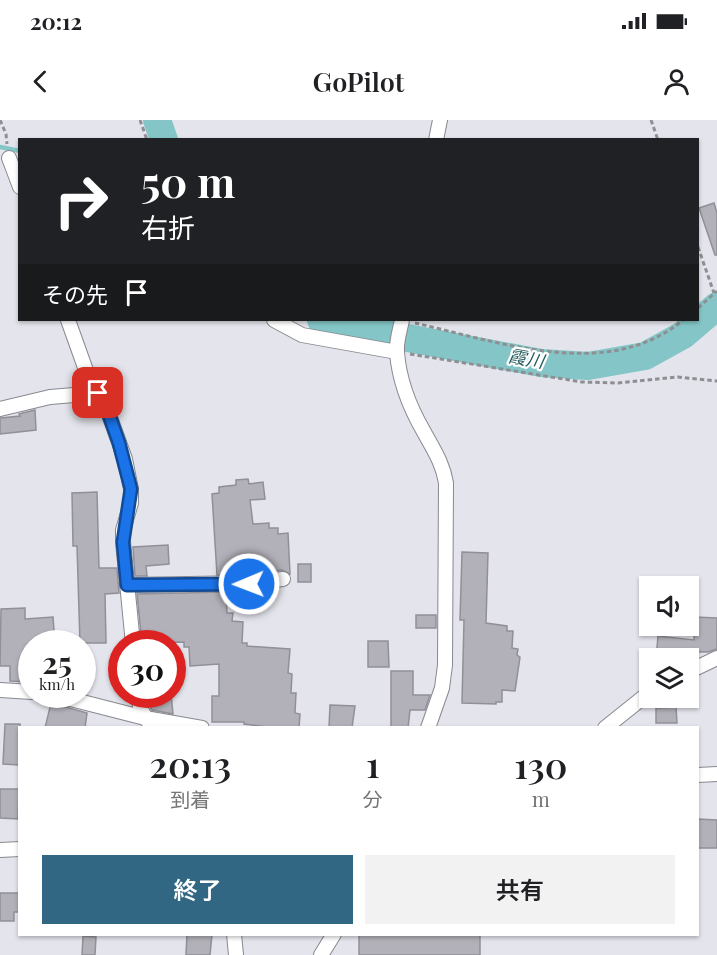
<!DOCTYPE html>
<html lang="ja">
<head>
<meta charset="utf-8">
<style>
	body { margin:0; font-family:"Playfair Display","Noto Sans JP",serif; background:#f2f2f2; color:#202124; height:100vh; display:flex; flex-direction:column; font-size:22px; white-space:nowrap }
	* { box-sizing:border-box; margin:0 }
	p { font-size:20px; color:#757577 }
	.icon { flex:none; width:33px; height:33px; fill:none; stroke:currentColor; stroke-width:2; stroke-linecap:round; stroke-linejoin:round }
	.map { position:relative; flex:1; overflow:hidden }
	.side { position:absolute; left:18px; top:606px; width:681px; height:210px; display:flex; flex-direction:column; background:#fff; border-radius:0px; box-shadow:0 2px 4px #0004 }
	.side>* { flex:none }
	.hud { position:absolute; left:18px; top:18px; width:681px; height:183px; border-radius:0px; box-shadow:0 2px 4px #0004; background:#202124; color:#fff; overflow:hidden }
	.buttons { position:absolute; left:639px; top:456px; display:grid; gap:12px }
	.buttons a { display:grid; place-items:center; width:60px; height:60px; border-radius:0px; background:#fff; box-shadow:0 2px 4px #0004; font-size:30px }
	.speed { position:absolute; left:18px; top:510px; display:flex; gap:12px; font-size:30px; font-weight:700; text-align:center }
	.speed>* { display:grid; place-content:center; width:78px; height:78px; border-radius:50%; background:#fff; box-shadow:0 2px 4px #0004; line-height:1 }
	.speed small { font-size:15px; font-weight:400 }
	.speed .limit { border:9px solid #d22; background:#fff; color:#111 }
	.pin { position:absolute; display:grid; place-items:center; width:51px; height:51px; color:#fff; margin:-26px; border-radius:12px; box-shadow:0 3px 9px #0006 }
	.me { position:absolute; width:66px; margin:-33px; rotate:269deg; stroke-linejoin:round; filter:drop-shadow(0 0 4px #0008) }
	.turn { display:flex; align-items:center; gap:21px; height:126px; padding:0 24px; font-size:27px }
	.turn .icon { width:78px; height:78px; stroke-width:2.5 }
	.turn b { display:block; font-size:42px; line-height:51px }
	.then { display:flex; align-items:center; height:57px; padding:0 24px; background:#0003; gap:12px; font-size:22px }
	.eta { display:flex; justify-content:space-evenly; align-items:center; height:102px; text-align:center }
	.eta b { font-size:36px; font-weight:600; line-height:42px }
	.primary-button { display:flex; gap:12px; margin-top:auto; padding:12px 24px }
	.primary-button a { flex:1; height:69px; border-radius:0px; background:#326783; color:#fff; font-size:24px; font-weight:600; line-height:69px; text-align:center }
	.primary-button a+a { background:#f2f2f2; color:#202124 }
	.status { display:flex; justify-content:space-between; align-items:center; height:42px; padding:0 30px; background:#fff; direction:ltr }
	.status svg { height:16px; fill:currentColor }
	header { display:flex; justify-content:space-between; align-items:center; height:78px; padding:0 24px; background:#fff; font-size:27px; font-weight:600 }
	.map>svg:first-child { display:block }
</style>
</head>
<body>
<div class="status"><b>20:12</b><svg viewBox="0 0 49 12"><path d="M0 12V9h3v3zM5 12V6h3v6zM10 12V3h3v9zM15 12V0h3v12zM26 1h20v11H26zM47 4h2v5h-2z"/></svg></div>
<header><svg class="icon" aria-label="back" viewBox="0 0 24 24"><path d="M15 5l-7 7 7 7"/></svg>GoPilot<svg class="icon" aria-label="person" viewBox="0 0 24 24"><circle cx="12" cy="8" r="4"/><path d="M4 21q1-7 8-7t8 7"/></svg></header>
<div class="map">
<svg width="717" height="835" viewBox="0 0 717 835">
	<rect width="100%" height="100%" fill="#e4e4ec"/>
	<g fill="none" stroke-linecap="round" stroke-linejoin="round">
		<path stroke="#84c6c7" stroke-width="4.5" d="M0 27 20 31"/>
		<g stroke="#84c6c7" stroke-width="28">
			<path d="M157 0 164 20"/>
			<path d="M321 200 338 205 541 243 588 246 645 236 683 215 717 186"/>
		</g>
	</g>
	<g fill="#b2b0b8" stroke="#918f97" stroke-width="1.5">
		<path d="M714 83 717 93V135H715L699 88Z"/>
		<path d="M35 290 36 310 0 314V298L20 296 19 294Z"/>
		<path d="M248 359 249 364 263 362 265 379 250 380 253 404 269 403V408H278V414L288 413 290 454 282 450 248 454 217 455 212 374 219 373V367L236 365V360Z"/>
		<path d="M97 372 99 448H117L119 473 105 474 106 523H80L77 426H73L72 373Z"/>
		<path d="M168 425 169 444 146 446 147 456H135L133 427Z"/>
		<path d="M462 432 488 433 486 503 507 506V511H513L512 528 518 529 517 535 520 537 515 571 502 570V582H496V584L462 583 464 500H460Z"/>
		<rect x="298" y="444" width="13" height="18"/>
		<path d="M226 472 227 493H233L232 501 243 502 242 523H247V526L290 529 288 553 292 554 291 573H296L295 593 300 594 299 608H275L244 604V602H212V576H219V544L190 546 189 527H184V522L142 523 137 474Z"/>
		<path d="M25 488V499L53 497 55 524H32V539H26V562L10 561V546H0L1 489Z"/>
		<rect x="416" y="495" width="20" height="13"/>
		<path d="M694 497 717 498V529L708 532H694V534L681 532V538H656L658 516 694 520Z"/>
		<path d="M368 521H388L389 547H368Z"/>
		<path d="M391 551H413V575H430L425 590H410L408 608H391Z"/>
		<path d="M148 574H171L173 594 152 590 149 585Z"/>
		<path d="M51 583 87 593 85 608H45Z"/>
		<path d="M330 585 355 586 352 608H329Z"/>
		<path d="M676 587 677 603H656V588Z"/>
		<path d="M5 604H20L19 645 3 644Z"/>
		<path d="M0 669H19L18 699 0 698Z"/>
		<path d="M698 699 717 700V728H698Z"/>
		<path d="M0 773H19V792H14V801H0Z"/>
		<path d="M187 814H212L210 835H186Z"/>
		<rect x="359" y="814" width="121" height="21"/>
		<path d="M83 816 96 817 95 835H82Z"/>
	</g>
	<g fill="none" stroke-linecap="round" stroke-linejoin="round">
		<g stroke="#888890" stroke-width="16">
			<g id="street">
				<path d="M436 20 440 0"/>
				<path d="M9 38 20 67"/>
				<path d="M68 200 88 256 107 289 125 339 131 369V383L123 410V422L133 524"/>
				<path d="M274 200 302 215 397 232"/>
				<path d="M402 200C400 210 396 222 397 232 399 260 410 288 424 312 433 329 443 343 446 363L445 545 442 568 428 608"/>
				<path d="M0 289 50 277 98 273"/>
				<path d="M127 465 249 463 283 459"/>
				<path d="M688 552 717 538"/>
				<path d="M0 570 32 572"/>
				<path d="M51 574 145 598 202 608"/>
				<path d="M139 574 140 588 149 603"/>
				<path d="M605 608 650 572"/>
				<path d="M698 655 717 654"/>
				<path d="M0 730 20 729"/>
				<path d="M234 814 236 835"/>
				<path d="M321 835 334 814"/>
			</g>
		</g>
		<g stroke="#8e8e93" stroke-width="3" stroke-dasharray="4.5 3" stroke-linecap="butt">
			<path d="M0 0 6 14 7 24"/>
			<path d="M140 0 147 20"/>
			<path d="M651 0 658 20"/>
			<path d="M698 127 714 173"/>
			<path d="M698 188 717 171"/>
			<path d="M415 203C499 222 609 262 683 200"/>
			<path d="M410 234 582 262 618 263 678 257 717 261"/>
		</g>
		<use href="#street" stroke="#fff" stroke-width="14"/>
	</g>
	<g fill="none" stroke-linecap="round" stroke-linejoin="round">
		<g stroke="#114b97" stroke-width="15">
			<path id="route" d="M98 273 107 289 119 323 131 369 123 422 127 465 249 464"/>
		</g>
		<use href="#route" stroke="#1a73e8" stroke-width="10"/>
	</g>
	<g text-anchor="middle" stroke-width="4.5" stroke-linejoin="round" paint-order="stroke">
		<g font-size="18" font-style="italic" fill="#265d5e" stroke="#fff">
			<text transform="translate(526 239) rotate(10)" y="6">霞川</text>
		</g>
	</g>
</svg>
<div class="buttons">
<a><svg class="icon" aria-label="sound" viewBox="0 0 24 24"><path d="M4 9h4l5-4v14l-5-4H4zM17 9q2 3 0 6"/></svg></a>
<a><svg class="icon" aria-label="layers" viewBox="0 0 24 24"><path d="M12 4l9 5-9 5-9-5zM3 14l9 5 9-5"/></svg></a>
</div>
<div class="speed"><div>25<small>km/h</small></div><div class="limit">30</div></div>
<div class="pin" style="left:98px;top:273px;background:#d93025"><svg class="icon" aria-label="arrive" viewBox="0 0 24 24"><path d="M6 21V4h12l-3 4 3 4H6"/></svg></div>
<svg class="me" style="left:249px;top:464px" viewBox="-20 -20 40 40"><circle r="17" fill="#1a73e8" stroke="#fff" stroke-width="3"/><path d="M0-11L8 9 0 5-8 9z" fill="#fff"/></svg>
<div class="hud">
<div class="turn"><svg class="icon" aria-label="right" viewBox="0 0 24 24"><path d="M7 20v-9h11M14 6l5 5-5 5"/></svg><div><b>50 m</b>右折</div></div>
<div class="then">その先<svg class="icon" aria-label="arrive" viewBox="0 0 24 24"><path d="M6 21V4h12l-3 4 3 4H6"/></svg></div>
</div>
<section class="side">
<div class="eta">
<div><b>20:13</b><p>到着</p></div>
<div><b>1</b><p>分</p></div>
<div><b>130</b><p>m</p></div>
</div>
<div class="primary-button"><a>終了</a><a>共有</a></div>
</section>
</div>
</body>
</html>
